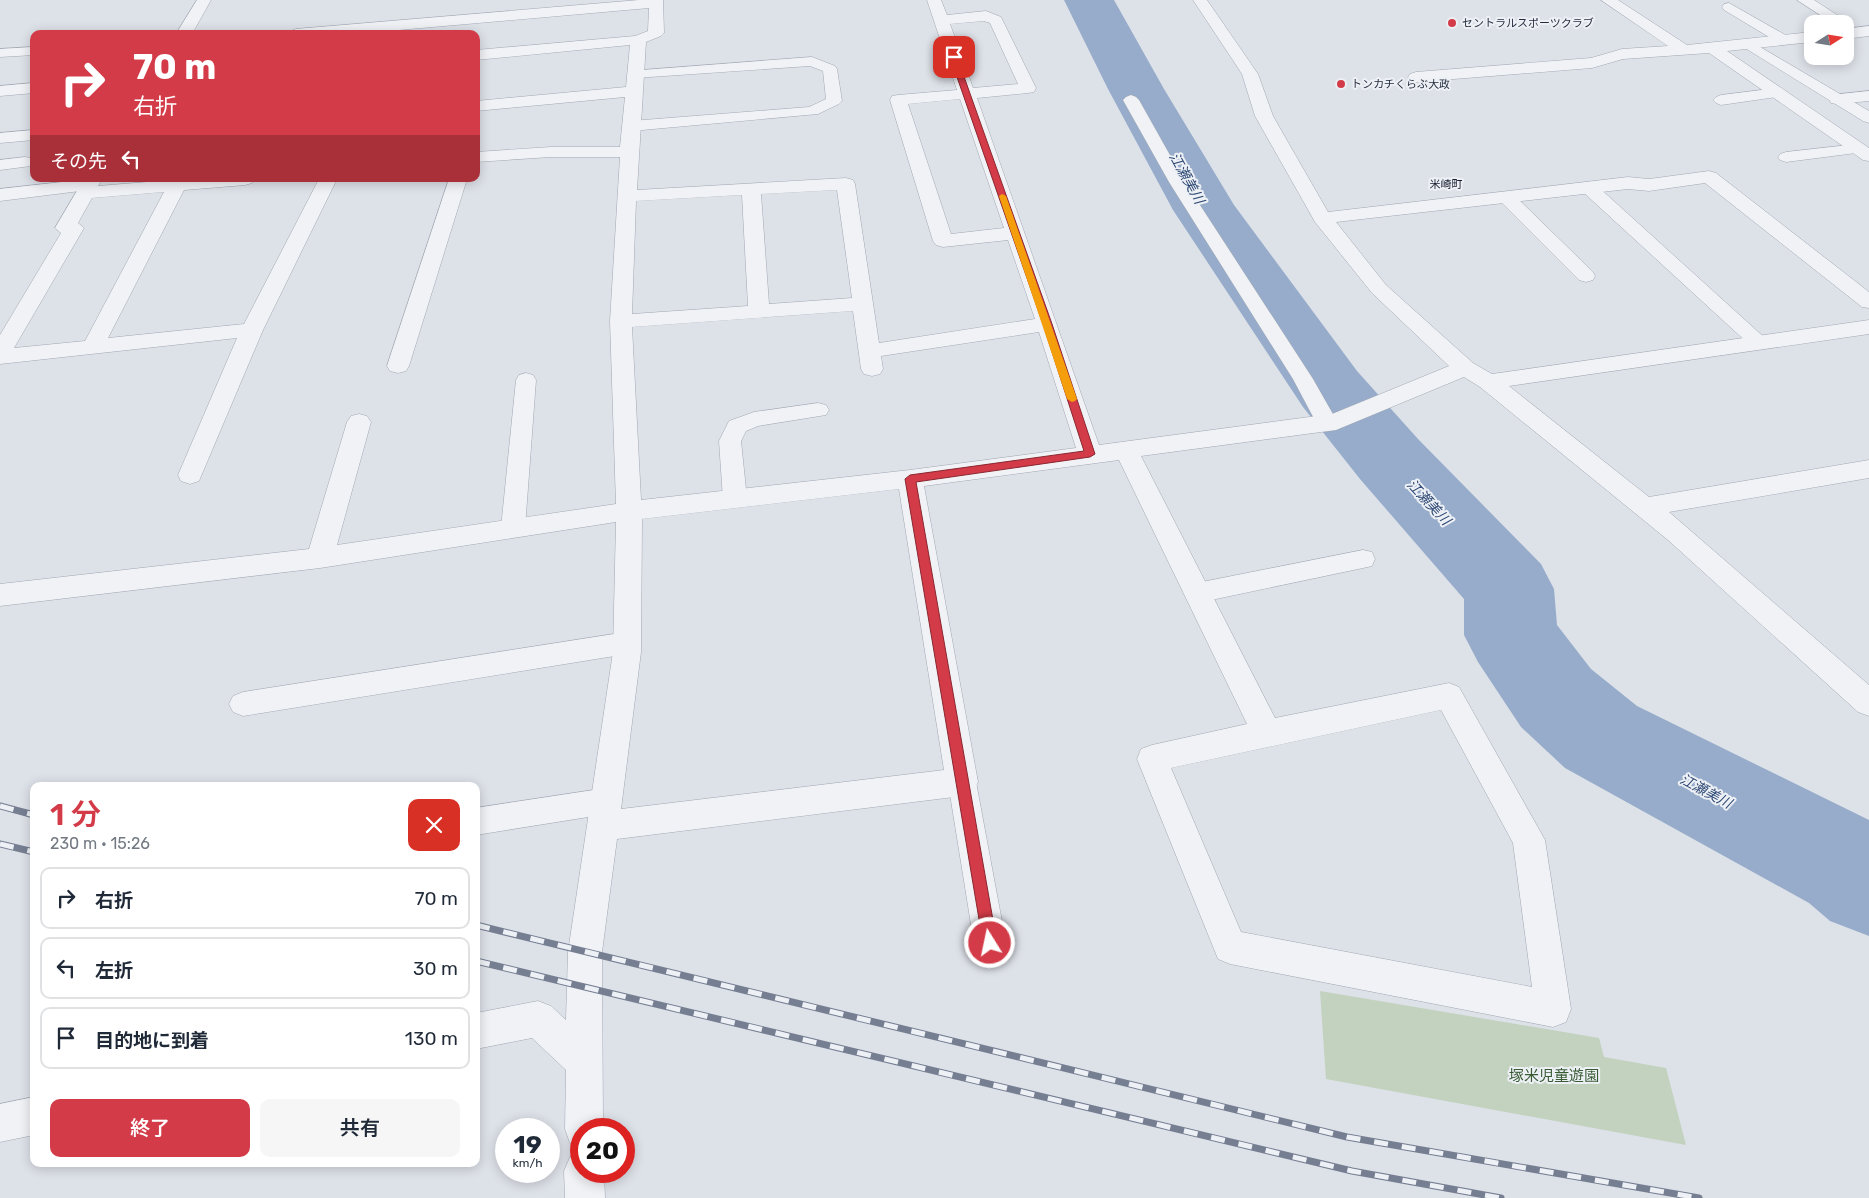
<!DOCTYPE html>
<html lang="ja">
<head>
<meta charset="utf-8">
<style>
	body { margin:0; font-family:Rubik,"Noto Sans JP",sans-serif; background:#f6f6f7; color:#1f2937; height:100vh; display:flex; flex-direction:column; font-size:19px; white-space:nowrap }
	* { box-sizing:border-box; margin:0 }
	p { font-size:16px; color:#747a83 }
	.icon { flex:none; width:28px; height:28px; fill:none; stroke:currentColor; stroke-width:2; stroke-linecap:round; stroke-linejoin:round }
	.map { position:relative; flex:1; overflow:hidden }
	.panel { position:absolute; left:30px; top:782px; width:450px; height:385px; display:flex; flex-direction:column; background:#fff; border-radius:10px; box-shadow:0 2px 12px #0003 }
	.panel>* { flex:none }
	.hud { position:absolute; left:30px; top:30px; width:450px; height:152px; border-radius:10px; box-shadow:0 2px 12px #0003; background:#d43b48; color:#fff; overflow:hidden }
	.needle { width:32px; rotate:78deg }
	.fabs { position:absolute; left:1804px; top:15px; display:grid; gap:10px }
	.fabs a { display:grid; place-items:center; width:50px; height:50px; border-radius:10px; background:#fff; box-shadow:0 2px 12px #0003; font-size:25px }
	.speed { position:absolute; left:495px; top:1118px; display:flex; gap:10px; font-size:25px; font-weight:700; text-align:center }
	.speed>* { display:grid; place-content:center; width:65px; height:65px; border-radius:50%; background:#fff; box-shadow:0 2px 12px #0003; line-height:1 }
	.speed small { font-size:12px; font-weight:400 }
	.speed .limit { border:8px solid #d22; background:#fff; color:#111 }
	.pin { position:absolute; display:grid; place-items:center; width:42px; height:42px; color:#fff; margin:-21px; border-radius:10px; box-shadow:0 2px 8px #0006 }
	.me { position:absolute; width:55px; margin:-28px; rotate:350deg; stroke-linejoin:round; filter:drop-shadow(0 0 4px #0008) }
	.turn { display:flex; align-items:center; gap:18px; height:105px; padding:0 20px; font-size:22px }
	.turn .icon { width:65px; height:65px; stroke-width:2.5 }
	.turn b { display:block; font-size:35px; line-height:42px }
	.then { display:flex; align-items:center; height:48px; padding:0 20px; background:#0003; gap:10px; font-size:19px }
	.round { display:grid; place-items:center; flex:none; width:52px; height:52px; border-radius:10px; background:#f6f6f7 }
	.overview { display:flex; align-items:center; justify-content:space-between; height:85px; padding:0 20px }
	h1 { font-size:30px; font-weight:600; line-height:38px; color:#d43b48 }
	.button { display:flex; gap:10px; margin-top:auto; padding:10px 20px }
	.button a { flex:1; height:58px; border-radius:10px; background:#d43b48; color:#fff; font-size:20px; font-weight:600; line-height:58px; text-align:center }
	.button a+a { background:#f6f6f7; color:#1f2937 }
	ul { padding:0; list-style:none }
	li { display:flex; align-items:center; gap:15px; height:62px; margin:0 10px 8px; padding:0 10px; border:2px solid #e0e1e3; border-radius:10px }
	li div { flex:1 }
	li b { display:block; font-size:19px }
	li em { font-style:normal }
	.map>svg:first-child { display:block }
</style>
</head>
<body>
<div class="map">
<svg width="1869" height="1198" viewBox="0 0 1869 1198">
	<rect width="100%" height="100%" fill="#dde1e8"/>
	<path fill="#c2d2be" d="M1320 991 1599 1038 1604 1057 1666 1068 1686 1145 1326 1079Z"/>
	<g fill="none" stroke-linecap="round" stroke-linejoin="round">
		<path fill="#96acca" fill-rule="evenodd" d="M1064 0H1114L1164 89 1234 205 1357 371 1418 439 1541 564 1554 589 1557 625 1591 669 1637 706 1869 820V936L1830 921 1809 903 1565 768 1521 727 1478 662 1464 635V599L1360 479 1303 407 1173 210 1108 89Z"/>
		<g stroke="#a2a8b2" stroke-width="1">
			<g id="service">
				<path d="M1797 0H1814L1851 24 1845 28V24H1834Z"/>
				<path d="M1729 3 1789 37 1791 40 1789 43H1779L1724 10 1722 7 1724 4Z"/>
				<path d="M1750 41 1869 111V123L1863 121 1745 48 1743 45 1745 42Z"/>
				<path d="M34 47V55L0 57V49Z"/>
				<path d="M812 57 835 66 837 69 842 101 839 104 818 114 631 131 625 129 623 126 625 123 631 121 809 107 826 99 823 71 810 66 635 78 630 77 628 74 630 71Z"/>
				<path d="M1778 88 1783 90 1786 93 1783 96 1721 105 1716 103 1713 100 1716 97 1721 95Z"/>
				<path d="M1131 95 1136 97 1139 100 1185 182 1313 379 1338 423 1335 428 1327 430 1319 428 1293 379 1169 182 1123 100 1126 97Z"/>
				<path d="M34 130V140L0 143V133Z"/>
				<path d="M1858 144 1864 146 1866 149 1864 152 1786 162 1780 160 1778 157 1780 154 1786 152Z"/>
				<path d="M1589 183 1595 184 1766 339 1769 343 1766 347 1759 349 1752 347 1583 192 1580 188 1583 184Z"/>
				<path d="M1506 192 1512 193 1593 272 1595 276 1593 280 1586 282 1579 280 1500 201 1497 197 1500 193Z"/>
				<path d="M526 373 533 375 536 380 525 528 521 534 513 537 505 534 501 528 516 380 519 375Z"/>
				<path d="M818 403 826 405 829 410 826 415 758 426 746 431 741 441 747 499 743 505 735 507 727 505 723 499 719 441 729 421 754 412Z"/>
				<path d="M1363 550 1372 552 1375 559 1372 566 1363 568 1197 603 1188 600 1185 593 1188 586 1197 583Z"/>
				<path d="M627 632 636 636 640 643 636 650 627 654 243 716 233 712 229 704 233 696 243 692Z"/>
				<path d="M962 769 972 773 976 782 1006 943 1001 954 990 959 979 954 974 943 948 782 952 773Z"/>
				<path d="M607 788 617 792 621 801 617 810 607 814 476 835V808Z"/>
			</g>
		</g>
		<g stroke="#a2a8b2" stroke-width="1">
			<path id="pedestrian" d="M89 179 96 181 98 185 96 189 0 201V189Z"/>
		</g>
		<g stroke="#a2a8b2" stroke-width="1">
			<g id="minor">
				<path d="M197 0H211L192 34H176Z"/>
				<path d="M639 0H663L664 33 661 36 646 42 637 190 846 178 853 180 855 184 879 343 1035 319 1008 240 943 247 936 245 933 241 890 100 892 96 898 95 957 90 927 0H941L947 15 986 11 1001 17 1036 88 1034 92 1028 93 977 98 1099 445 1332 414 1449 366 1372 293 1315 222 1255 116 1242 74 1193 0H1207L1258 74 1273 116 1328 212 1628 177 1649 179 1709 171 1716 173 1869 292V308L1862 307 1705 183 1649 191 1628 189 1336 222 1386 285 1473 363 1492 374 1869 320V334L1509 386 1649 497 1869 460V478L1669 512 1869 685V716L1858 712 1668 540 1480 387 1464 377 1336 430 1141 456 1275 718 1449 683 1459 687 1545 840 1571 1009 1566 1022 1553 1027 1230 964 1218 959 1137 759 1141 749 1152 745 1247 724 1119 460 924 486 978 782 973 792 962 796 617 839 602 952 603 1129H581V1147L570 1143 565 1129 566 1070 532 1038 476 1049V1013L538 1001 551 1006 566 1020 568 952 613 652 616 522 320 568 0 606V584L309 549 347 422 351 416 359 414 367 416 371 422 337 545 616 504 610 321 620 157H551L476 162V152L551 147H620L625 97 476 111V101L626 87 630 45 476 60V50L635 36 648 31 649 8 353 34H288L291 31 296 29ZM984 21 990 23 1018 84 973 88 950 24ZM960 99 1004 228 951 234 908 104ZM837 190 852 298 769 304 761 194ZM742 195 748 306 632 314 636 201ZM853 311 861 369 864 374 872 376 880 374 883 369 881 356 1039 332 1076 448 910 470 641 500 632 327ZM899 489 944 770 621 809 641 652 642 519ZM1441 710 1513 843 1532 987 1241 932 1171 768Z"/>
				<path d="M1601 0H1618L1687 45 1812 32V42L1727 51 1869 148V161L1863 160 1709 53 1623 59 1592 68 1416 82 1410 80 1408 77 1410 74 1416 72 1591 58 1622 49 1668 46Z"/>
				<path d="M1869 26V36L1845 39V29Z"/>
				<path d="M34 83V93L0 96V86Z"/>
				<path d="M1869 91V101L1837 104 1831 103 1829 99 1831 95Z"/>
				<path d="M25 157 31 158 34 163 31 166 0 170V160Z"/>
				<path d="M84 179H102L98 186 184 179H254L252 183 245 185 184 190 108 338 244 324 319 179H337L263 330 199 481 190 484 181 481 178 475 237 338 0 364V335L61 233 55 228ZM164 192 85 341 14 348 84 228 78 223 92 198Z"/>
				<path d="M449 179H467L409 366 406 371 398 373 390 371 387 366Z"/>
				<path d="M34 1097V1135L0 1142V1104Z"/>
				<path d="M581 1152V1171H604L605 1198H565L564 1171 570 1157Z"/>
			</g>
		</g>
		<use href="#service" fill="#f0f2f6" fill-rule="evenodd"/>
		<use href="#pedestrian" fill="#f0f2f6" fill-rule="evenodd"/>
		<use href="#minor" fill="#f0f2f6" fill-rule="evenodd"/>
		<g stroke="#767f92" stroke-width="7">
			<g id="rail">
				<path d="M0 806 34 815"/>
				<path d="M0 844 34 852"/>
				<path d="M476 925 1347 1137 1699 1198"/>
				<path d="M476 961 1352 1171 1501 1198"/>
			</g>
		</g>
		<use href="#rail" stroke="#edf0f5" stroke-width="5" stroke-dasharray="14" stroke-linecap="butt"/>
	</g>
	<path fill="#d43b48" stroke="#8a262f" d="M954 55 957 57 1052 324 1095 454 1090 457 916 482 997 943 995 948 990 951 985 948 983 943 905 479 910 475 1084 451 1043 324 950 57Z"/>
	<path fill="#f59e0b" d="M1002 194 1006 196 1077 399 1075 401 1072 402 1067 399 999 196Z"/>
	<g fill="#d43b48" stroke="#edf0f5" stroke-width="2">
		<circle cx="1452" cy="23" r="5"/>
		<circle cx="1341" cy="84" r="5"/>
	</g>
	<g text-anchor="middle" stroke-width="4" stroke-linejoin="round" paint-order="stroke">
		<g font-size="11" fill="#262e3f" stroke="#edf0f5" text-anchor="start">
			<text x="1462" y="27">セントラルスポーツクラブ</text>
			<text x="1351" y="88">トンカチくらぶ大政</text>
		</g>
		<g font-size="11" fill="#181f30" stroke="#edf0f5">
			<text x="1446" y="188">米崎町</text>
		</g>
		<g font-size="14" font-style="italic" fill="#2e4975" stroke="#edf0f5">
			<text transform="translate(1187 178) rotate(61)" y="5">江瀬美川</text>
			<text transform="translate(1429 502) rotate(47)" y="5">江瀬美川</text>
			<text transform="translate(1706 791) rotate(28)" y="5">江瀬美川</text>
		</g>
		<g font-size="15" fill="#385b33" stroke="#edf0f5">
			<text x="1554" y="1081">塚米児童遊園</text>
		</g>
	</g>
</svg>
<div class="fabs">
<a><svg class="needle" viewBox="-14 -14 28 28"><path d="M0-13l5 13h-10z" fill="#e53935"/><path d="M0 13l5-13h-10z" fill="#747a83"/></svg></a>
</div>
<div class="speed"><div>19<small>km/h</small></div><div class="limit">20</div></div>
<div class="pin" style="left:954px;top:57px;background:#d93025"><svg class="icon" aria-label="arrive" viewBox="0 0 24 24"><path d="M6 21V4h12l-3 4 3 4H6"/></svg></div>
<svg class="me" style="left:990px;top:943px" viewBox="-20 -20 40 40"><circle r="17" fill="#d43b48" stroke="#fff" stroke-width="3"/><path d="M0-11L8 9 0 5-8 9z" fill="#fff"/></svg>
<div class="hud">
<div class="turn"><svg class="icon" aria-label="right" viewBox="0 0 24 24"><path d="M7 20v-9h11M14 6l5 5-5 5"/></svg><div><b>70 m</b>右折</div></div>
<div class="then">その先<svg class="icon" aria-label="left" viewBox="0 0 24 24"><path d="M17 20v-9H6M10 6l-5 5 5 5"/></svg></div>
</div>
<section class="panel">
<div class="overview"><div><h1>1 分</h1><p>230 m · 15:26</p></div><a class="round" style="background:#d93025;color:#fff"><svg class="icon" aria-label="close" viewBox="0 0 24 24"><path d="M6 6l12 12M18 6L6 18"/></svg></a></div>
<ul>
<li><svg class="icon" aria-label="right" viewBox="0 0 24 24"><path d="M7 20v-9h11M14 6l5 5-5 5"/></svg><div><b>右折</b></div><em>70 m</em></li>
<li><svg class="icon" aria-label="left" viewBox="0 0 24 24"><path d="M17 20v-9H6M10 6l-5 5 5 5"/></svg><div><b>左折</b></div><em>30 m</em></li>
<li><svg class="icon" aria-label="arrive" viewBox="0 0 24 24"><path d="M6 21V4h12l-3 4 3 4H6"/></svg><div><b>目的地に到着</b></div><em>130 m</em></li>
</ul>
<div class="button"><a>終了</a><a>共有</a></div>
</section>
</div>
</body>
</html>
